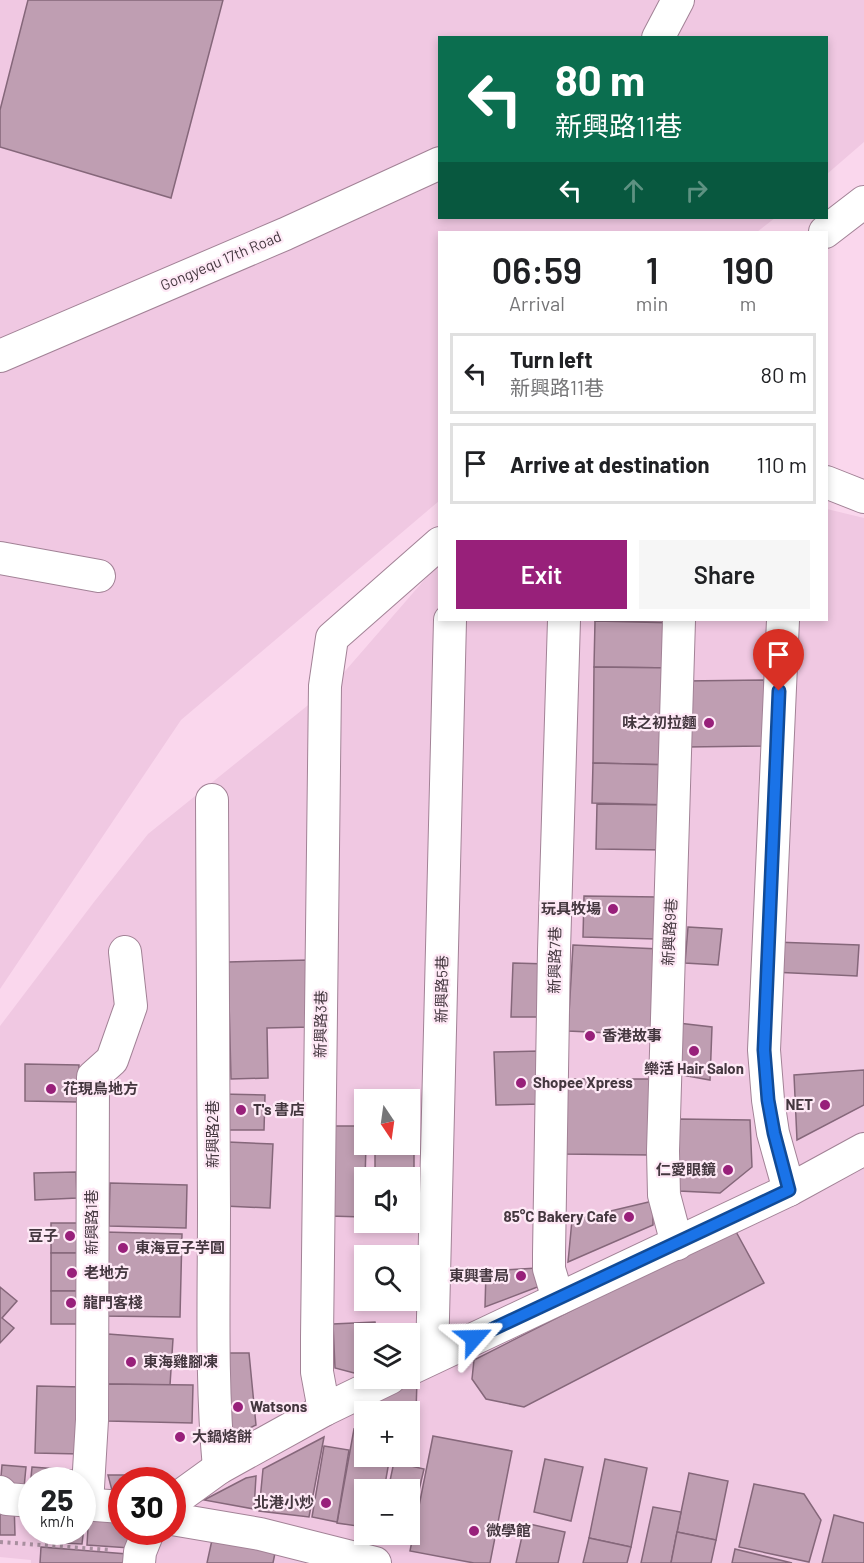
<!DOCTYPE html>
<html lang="en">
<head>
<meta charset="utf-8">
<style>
	body { margin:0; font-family:Barlow,"Noto Sans TC",sans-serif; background:#f6f6f6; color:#202124; height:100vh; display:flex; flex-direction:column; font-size:22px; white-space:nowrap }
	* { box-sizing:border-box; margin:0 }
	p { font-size:20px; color:#757577 }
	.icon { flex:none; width:33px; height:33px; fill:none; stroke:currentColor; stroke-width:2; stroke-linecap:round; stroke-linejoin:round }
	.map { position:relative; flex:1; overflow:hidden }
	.sheet { position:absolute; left:438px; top:231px; width:390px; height:390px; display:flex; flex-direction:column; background:#fff; border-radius:0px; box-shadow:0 3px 9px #0003 }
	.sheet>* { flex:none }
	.top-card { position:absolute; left:438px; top:36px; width:390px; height:183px; border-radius:0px; box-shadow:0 3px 9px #0003; background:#0b6e4f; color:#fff; overflow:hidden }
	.needle { width:39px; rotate:167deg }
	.controls { position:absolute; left:354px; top:1089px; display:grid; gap:12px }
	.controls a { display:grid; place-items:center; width:66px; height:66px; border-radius:0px; background:#fff; box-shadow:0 3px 9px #0003; font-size:30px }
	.speed { position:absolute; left:18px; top:1467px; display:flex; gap:12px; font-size:30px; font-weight:700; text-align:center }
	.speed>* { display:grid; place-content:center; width:78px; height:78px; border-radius:50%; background:#fff; box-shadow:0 3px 9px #0003; line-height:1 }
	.speed small { font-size:15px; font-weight:400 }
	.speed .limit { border:9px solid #d22; background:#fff; color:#111 }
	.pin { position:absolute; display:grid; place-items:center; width:51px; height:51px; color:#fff; margin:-62px -26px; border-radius:50% 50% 50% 0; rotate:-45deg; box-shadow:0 0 6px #0007 }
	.pin .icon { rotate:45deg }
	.me { position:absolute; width:66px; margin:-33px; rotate:65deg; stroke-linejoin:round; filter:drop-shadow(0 0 4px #0008) }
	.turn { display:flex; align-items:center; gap:21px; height:126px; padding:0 18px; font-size:27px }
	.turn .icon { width:78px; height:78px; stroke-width:2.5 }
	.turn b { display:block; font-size:42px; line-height:51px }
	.lanes { display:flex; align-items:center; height:57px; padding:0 18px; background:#0003; justify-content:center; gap:30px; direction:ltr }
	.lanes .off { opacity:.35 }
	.eta { display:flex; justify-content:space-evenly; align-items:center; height:102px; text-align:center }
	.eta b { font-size:36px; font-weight:600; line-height:42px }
	.primary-button { display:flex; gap:12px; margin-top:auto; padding:12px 18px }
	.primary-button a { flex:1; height:69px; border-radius:0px; background:#98207a; color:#fff; font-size:24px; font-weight:600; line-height:69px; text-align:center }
	.primary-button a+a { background:#f6f6f6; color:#202124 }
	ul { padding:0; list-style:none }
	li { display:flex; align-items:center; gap:18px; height:81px; margin:0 12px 9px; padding:0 6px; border:3px solid #e0e0e0; border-radius:0px }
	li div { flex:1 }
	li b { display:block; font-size:22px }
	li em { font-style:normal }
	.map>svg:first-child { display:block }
</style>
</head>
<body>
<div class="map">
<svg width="864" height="1563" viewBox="0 0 864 1563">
	<rect width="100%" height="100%" fill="#fad7ed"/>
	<g fill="#f0c8e2" fill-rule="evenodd">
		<path d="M0 0H864V142L827 174 826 38H440V218H775L757 232H440L439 501 181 720 0 989Z"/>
		<path d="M827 509 864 518V1563H31V1560L0 1557V1026L94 902 148 834 333 685 439 563 440 620H826ZM364 1100H410V1144H364ZM364 1178H410V1222H364ZM364 1256H410V1300H364ZM364 1334H410V1378H364ZM364 1412H410V1456H364ZM32 1480H82V1532H32ZM122 1480H172V1532H122ZM364 1490H410V1534H364Z"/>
	</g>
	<g fill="#bf9eb2" stroke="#85677a" stroke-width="1.5">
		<path d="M28 0H223L171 198 0 147V110Z"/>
		<path d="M595 620H677V623L595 621Z"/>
		<path d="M595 621 677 623 676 668 594 667Z"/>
		<path d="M594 667 676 668 674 765 593 763Z"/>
		<path d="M764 680 765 746 686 747 685 681Z"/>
		<path d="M593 763 674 765V805L592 803Z"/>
		<path d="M597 804 667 805 666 850 596 849Z"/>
		<path d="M584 896 658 897 656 939 583 937Z"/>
		<path d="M688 927 722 929 718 965 685 963Z"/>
		<path d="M774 942 859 945 857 976 772 972Z"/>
		<path d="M573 945 659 949 654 1035 568 1031Z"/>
		<path d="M310 960 312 1027 267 1028 268 1078 231 1079 228 962Z"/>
		<path d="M513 963 548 964 547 1017H511Z"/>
		<path d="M678 1023 712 1027 710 1080 676 1074Z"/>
		<path d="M540 1051 541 1104 496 1105 494 1052Z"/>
		<path d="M25 1064 79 1065 78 1102 25 1101Z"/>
		<path d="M864 1070V1105L797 1140 794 1075Z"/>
		<path d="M563 1079H651V1155L562 1154Z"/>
		<path d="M221 1094 265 1095 264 1130H220Z"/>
		<path d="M679 1119 750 1120 752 1167 720 1193 679 1191Z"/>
		<path d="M331 1126H364V1144H366L364 1217 329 1216Z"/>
		<path d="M410 1134H414V1216H410V1178H375V1144H410Z"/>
		<path d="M228 1142 273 1144 270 1208 225 1206Z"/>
		<path d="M76 1172 77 1198 35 1200 34 1173Z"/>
		<path d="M110 1183 187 1185 186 1228 109 1226Z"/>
		<path d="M653 1201V1225L568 1262 572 1220Z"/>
		<rect x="51" y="1223" width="36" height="30"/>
		<path d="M734 1228 764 1283 524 1407 486 1399 472 1379 474 1360Z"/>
		<path d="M104 1232 182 1234 180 1317 102 1316Z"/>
		<rect x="51" y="1253" width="36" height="38"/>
		<path d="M537 1268 540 1286 485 1307 486 1271Z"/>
		<path d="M0 1287 17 1301 2 1318 14 1328 0 1343Z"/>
		<rect x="51" y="1291" width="36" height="33"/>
		<path d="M375 1322 377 1334H364V1367L354 1373 335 1368 333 1324Z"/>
		<path d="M108 1334 173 1339 170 1385 107 1384Z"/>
		<path d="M229 1353H249L256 1425 236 1435 217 1411Z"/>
		<path d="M417 1380 416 1412 410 1415V1412H364V1417L351 1405Z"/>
		<path d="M107 1384 193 1385 192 1423 108 1421Z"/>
		<path d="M37 1386 82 1387 80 1454 35 1453Z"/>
		<path d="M354 1429 364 1431V1456H390L384 1490H364V1527L337 1523Z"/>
		<path d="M433 1436 512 1451 490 1563H474L410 1551Z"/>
		<path d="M324 1437 309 1517 259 1511 263 1469Z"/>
		<path d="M324 1446 349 1450 337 1522 312 1517Z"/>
		<path d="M545 1459 583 1467 571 1521 534 1512Z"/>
		<path d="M605 1459 647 1468 631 1547 589 1538Z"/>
		<path d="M394 1462 424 1469 412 1520 410 1519V1490H388Z"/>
		<path d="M2 1465 26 1467 23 1498 0 1489Z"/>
		<path d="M32 1467 71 1470 70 1480H32V1499L29 1498Z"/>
		<path d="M689 1473 728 1481 716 1540 677 1532Z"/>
		<path d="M108 1475H149L150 1480H122V1504L115 1502Z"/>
		<path d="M256 1476 254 1509 204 1500 246 1478Z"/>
		<path d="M754 1484 804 1494 821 1520 809 1562 739 1547Z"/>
		<path d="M0 1497 14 1501 15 1535H0Z"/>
		<path d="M653 1507 681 1512 671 1563H641Z"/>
		<path d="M89 1511 122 1515V1532H132L130 1548 87 1545Z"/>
		<path d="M834 1515 864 1523V1563H822Z"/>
		<path d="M525 1523 565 1532 558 1563H516Z"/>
		<path d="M82 1527H84L82 1544 45 1542 46 1532H82Z"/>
		<path d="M677 1532 716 1540 711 1563H671Z"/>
		<path d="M589 1538 631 1547 627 1563H583Z"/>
		<path d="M212 1540 275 1553 273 1563H207Z"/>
		<path d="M41 1547 127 1554 126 1563H40Z"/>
		<path d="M735 1549 792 1563H732Z"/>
	</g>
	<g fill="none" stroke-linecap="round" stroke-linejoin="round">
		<g stroke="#a28296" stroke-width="34">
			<g id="street">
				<path d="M658 38 678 0"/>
				<path d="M825 232 864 202"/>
				<path d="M0 356 285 234 440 163"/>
				<path d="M826 482 864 497"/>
				<path d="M0 558 99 576"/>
				<path d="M783 620 764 1050 768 1100 773 1133 789 1190"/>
				<path d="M212 800C213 936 213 1073 214 1209 214 1296 211 1382 219 1468"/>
				<path d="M677 1244 664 1195 663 1151 679 620"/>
				<path d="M558 1299 549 1269V1254L554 950 564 620"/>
				<path d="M432 1358 450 620"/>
				<path d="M410 1369 789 1190 864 1149"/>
				<path d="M324 1410 317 1372V1338L325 686 332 638 440 543"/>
				<path d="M0 1492 7 1499 32 1501"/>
				<path d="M172 1502 219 1468 324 1410 390 1378"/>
				<path d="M82 1504 122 1507"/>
				<path d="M87 1504 92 1420 93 1077 112 1060 131 1006 125 952"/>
				<path d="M172 1519 260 1534 375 1563"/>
				<path d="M139 1563 140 1552 148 1532"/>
			</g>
		</g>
		<path stroke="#a88f9f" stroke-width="4" stroke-dasharray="3 4.5" stroke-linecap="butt" d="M0 1542 110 1550"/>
		<use href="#street" stroke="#fff" stroke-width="32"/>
	</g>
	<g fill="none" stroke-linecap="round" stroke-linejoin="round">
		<g stroke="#114b97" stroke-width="15">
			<path id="route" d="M474 1338 789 1190 774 1133 768 1100 764 1050 779 691"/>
		</g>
		<use href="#route" stroke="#1a73e8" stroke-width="10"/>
	</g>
	<g fill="#98207a" stroke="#fee9f6" stroke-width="2">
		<circle cx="709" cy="723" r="6"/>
		<circle cx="613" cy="909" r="6"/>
		<circle cx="590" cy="1036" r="6"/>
		<circle cx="694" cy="1051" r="6"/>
		<circle cx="521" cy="1083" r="6"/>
		<circle cx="51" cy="1089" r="6"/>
		<circle cx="825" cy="1105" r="6"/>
		<circle cx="241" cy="1110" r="6"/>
		<circle cx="728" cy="1170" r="6"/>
		<circle cx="629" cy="1217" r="6"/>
		<circle cx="70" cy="1236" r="6"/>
		<circle cx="123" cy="1248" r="6"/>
		<circle cx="72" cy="1273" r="6"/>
		<circle cx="521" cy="1276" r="6"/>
		<circle cx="71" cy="1303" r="6"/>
		<circle cx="131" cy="1362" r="6"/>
		<circle cx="238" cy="1407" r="6"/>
		<circle cx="180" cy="1437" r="6"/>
		<circle cx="326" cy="1503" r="6"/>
		<circle cx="474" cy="1531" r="6"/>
	</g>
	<g text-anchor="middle" stroke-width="4.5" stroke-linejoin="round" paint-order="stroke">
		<g font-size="15" fill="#44373f" stroke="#fee9f6">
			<text transform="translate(221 261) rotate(-23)" y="5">Gongyequ 17th Road</text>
			<text transform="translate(670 932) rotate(-87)" y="5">新興路9巷</text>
			<text transform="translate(555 960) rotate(-89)" y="5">新興路7巷</text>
			<text transform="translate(442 989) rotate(-89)" y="5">新興路5巷</text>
			<text transform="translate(321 1024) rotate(-89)" y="5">新興路3巷</text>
			<text transform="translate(213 1134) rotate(-90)" y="5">新興路2巷</text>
			<text transform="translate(92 1222) rotate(-90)" y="5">新興路1巷</text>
		</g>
		<g font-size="15" font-weight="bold" fill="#44373f" stroke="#fee9f6" text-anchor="start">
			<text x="697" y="728" text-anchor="end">味之初拉麵</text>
			<text x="601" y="914" text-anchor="end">玩具牧場</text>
			<text x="602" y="1041">香港故事</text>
			<text x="694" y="1074" text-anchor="middle">樂活 Hair Salon</text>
			<text x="533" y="1088">Shopee Xpress</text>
			<text x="63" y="1094">花現鳥地方</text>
			<text x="813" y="1110" text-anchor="end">NET</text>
			<text x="253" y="1115">T's 書店</text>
			<text x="716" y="1175" text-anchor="end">仁愛眼鏡</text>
			<text x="617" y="1222" text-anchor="end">85°C Bakery Cafe</text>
			<text x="58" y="1241" text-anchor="end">豆子</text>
			<text x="135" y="1253">東海豆子芋圓</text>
			<text x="84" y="1278">老地方</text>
			<text x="509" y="1281" text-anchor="end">東興書局</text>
			<text x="83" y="1308">龍門客棧</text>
			<text x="143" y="1367">東海雞腳凍</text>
			<text x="250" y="1412">Watsons</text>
			<text x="192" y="1442">大鍋烙餅</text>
			<text x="314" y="1508" text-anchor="end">北港小炒</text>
			<text x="486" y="1536">微學館</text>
		</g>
	</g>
</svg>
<div class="controls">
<a><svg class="needle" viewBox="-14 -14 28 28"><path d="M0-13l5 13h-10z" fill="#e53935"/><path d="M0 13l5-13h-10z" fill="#757577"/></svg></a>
<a><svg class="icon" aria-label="sound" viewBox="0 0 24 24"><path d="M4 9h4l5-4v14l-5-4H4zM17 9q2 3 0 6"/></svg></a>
<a><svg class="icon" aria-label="search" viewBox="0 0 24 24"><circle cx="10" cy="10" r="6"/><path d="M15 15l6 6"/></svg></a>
<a><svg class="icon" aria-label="layers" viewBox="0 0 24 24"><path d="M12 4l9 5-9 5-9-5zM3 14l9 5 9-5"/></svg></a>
<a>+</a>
<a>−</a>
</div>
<div class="speed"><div>25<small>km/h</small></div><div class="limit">30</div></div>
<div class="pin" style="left:779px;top:691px;background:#d93025"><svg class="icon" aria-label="arrive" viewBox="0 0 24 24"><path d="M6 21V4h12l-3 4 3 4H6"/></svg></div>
<svg class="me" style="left:474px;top:1338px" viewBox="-20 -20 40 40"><path d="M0-17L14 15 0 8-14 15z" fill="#1a73e8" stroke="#fff" stroke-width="4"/></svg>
<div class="top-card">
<div class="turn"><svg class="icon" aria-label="left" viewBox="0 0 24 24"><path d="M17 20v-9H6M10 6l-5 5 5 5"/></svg><div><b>80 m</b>新興路11巷</div></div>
<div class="lanes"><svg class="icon" aria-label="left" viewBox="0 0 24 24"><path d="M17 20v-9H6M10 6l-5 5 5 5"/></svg><svg class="icon off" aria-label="ahead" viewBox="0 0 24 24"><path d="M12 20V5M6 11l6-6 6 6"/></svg><svg class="icon off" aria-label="right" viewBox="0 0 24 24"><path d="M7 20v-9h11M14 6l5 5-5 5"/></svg></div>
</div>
<section class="sheet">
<div class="eta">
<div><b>06:59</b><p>Arrival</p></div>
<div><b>1</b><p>min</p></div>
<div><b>190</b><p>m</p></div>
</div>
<ul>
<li><svg class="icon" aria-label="left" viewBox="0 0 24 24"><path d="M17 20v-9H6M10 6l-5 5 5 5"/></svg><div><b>Turn left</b><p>新興路11巷</p></div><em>80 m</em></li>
<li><svg class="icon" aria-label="arrive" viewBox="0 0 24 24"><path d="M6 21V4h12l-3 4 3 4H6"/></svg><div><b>Arrive at destination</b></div><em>110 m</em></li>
</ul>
<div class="primary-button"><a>Exit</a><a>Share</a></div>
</section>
</div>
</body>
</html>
